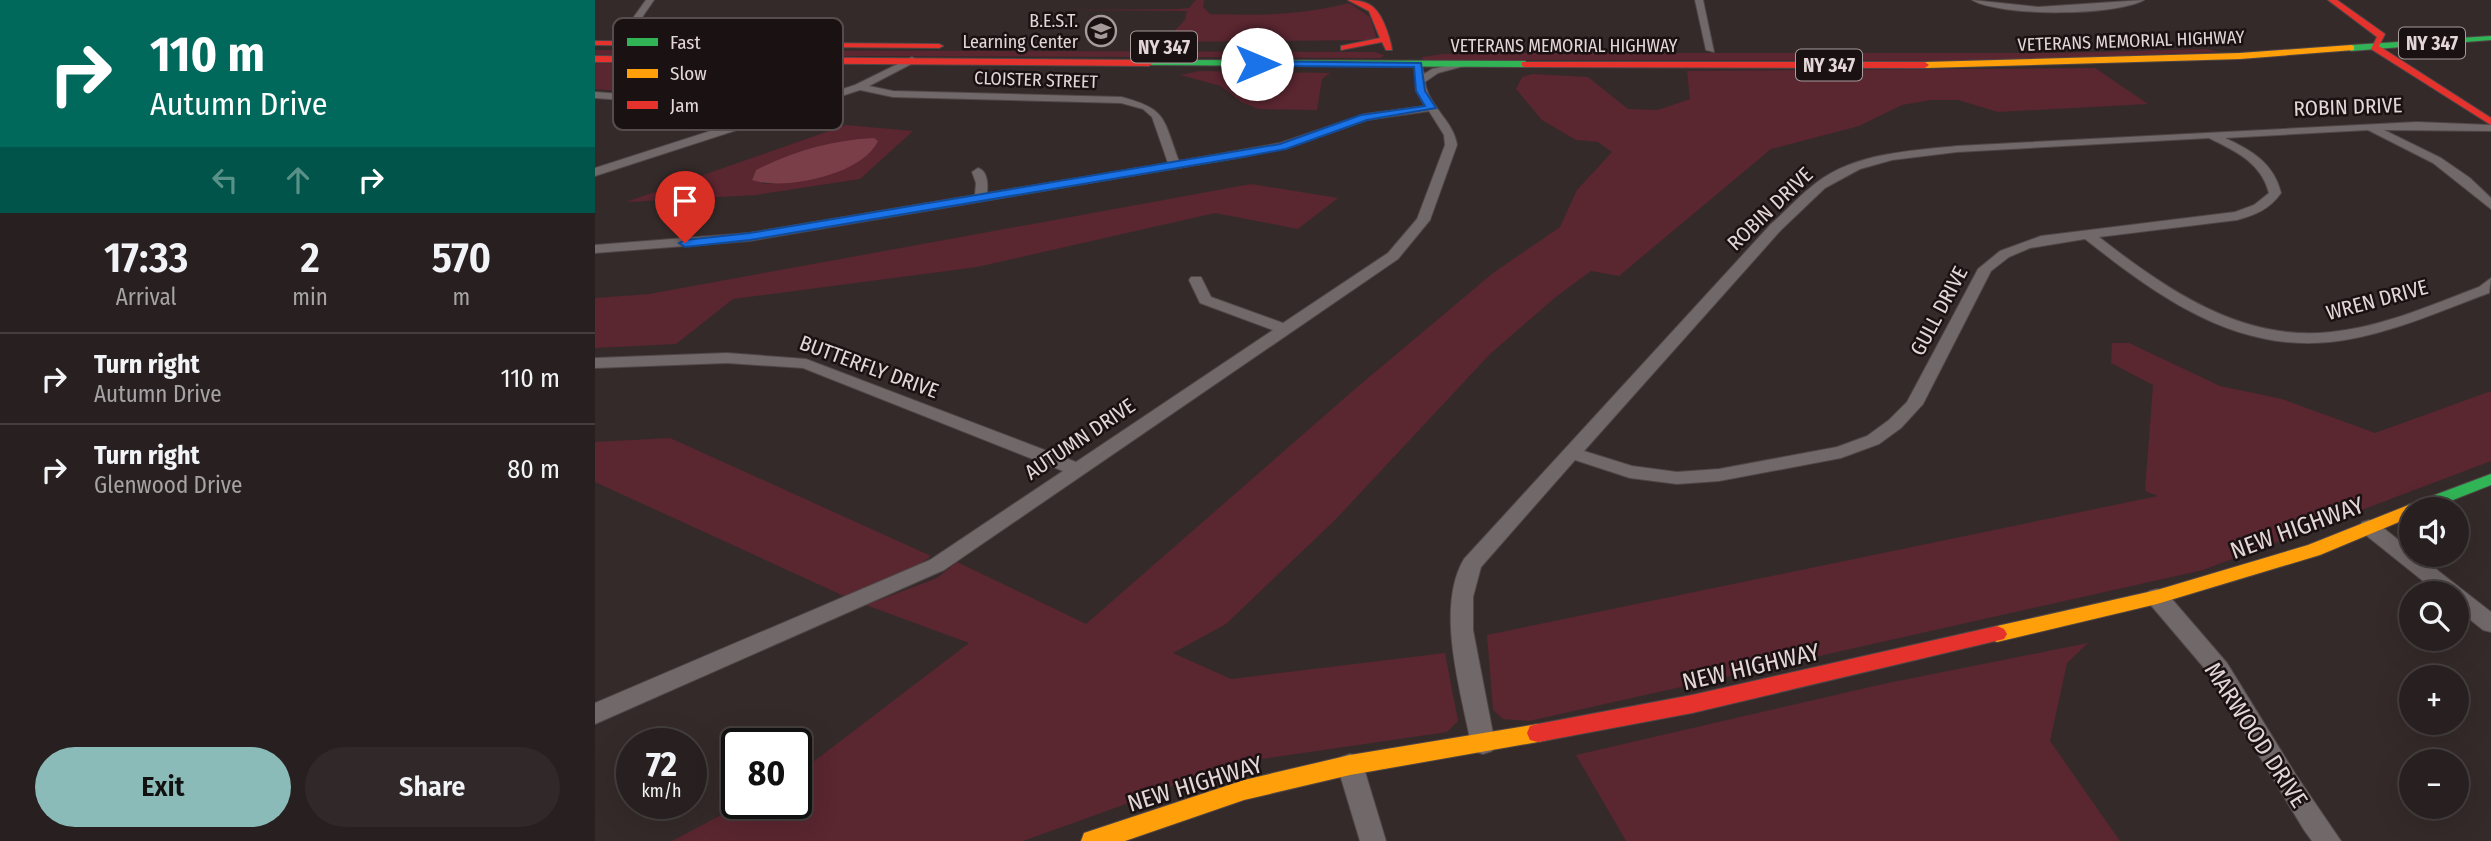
<!DOCTYPE html>
<html lang="en">
<head>
<meta charset="utf-8">
<style>
	body { margin:0; font-family:"Fira Sans Condensed",sans-serif; background:#302829; color:#f1f3f6; height:100vh; display:flex; flex-direction:column; font-size:26px; white-space:nowrap }
	* { box-sizing:border-box; margin:0 }
	p { font-size:23px; color:#a5a3a5 }
	.icon { flex:none; width:38px; height:38px; fill:none; stroke:currentColor; stroke-width:2; stroke-linecap:round; stroke-linejoin:round }
	.map { position:relative; flex:1; overflow:hidden }
	.side { display:flex; flex-direction:column; background:#282020; width:595px }
	.side>* { flex:none }
	.guide { background:#00695c; color:#fff; overflow:hidden }
	.controls { position:absolute; left:1804px; top:497px; display:grid; gap:14px }
	.controls a { display:grid; place-items:center; width:70px; height:70px; border-radius:50%; background:#282020; box-shadow:0 7px 28px #0002,0 0 0 2px #443e3e; font-size:35px }
	.speed { position:absolute; left:21px; top:728px; display:flex; gap:14px; font-size:35px; font-weight:700; text-align:center }
	.speed>* { display:grid; place-content:center; width:91px; height:91px; border-radius:50%; background:#282020; box-shadow:0 7px 28px #0002,0 0 0 2px #443e3e; line-height:1 }
	.speed small { font-size:18px; font-weight:400 }
	.speed .limit { border:4px solid #111; border-radius:10px; background:#fff; color:#111 }
	.pin { position:absolute; display:grid; place-items:center; width:60px; height:60px; color:#fff; margin:-72px -30px; border-radius:50% 50% 50% 0; rotate:-45deg; box-shadow:0 0 7px #0007 }
	.pin .icon { rotate:45deg }
	.me { position:absolute; width:77px; margin:-38px; rotate:90deg; stroke-linejoin:round; filter:drop-shadow(0 0 5px #0008) }
	.turn { display:flex; align-items:center; gap:24px; height:147px; padding:0 35px; font-size:32px }
	.turn .icon { width:91px; height:91px; stroke-width:2.5 }
	.turn b { display:block; font-size:49px; line-height:60px }
	.lanes { display:flex; align-items:center; height:66px; padding:0 35px; background:#0003; justify-content:center; gap:35px; direction:ltr }
	.lanes .off { opacity:.35 }
	.eta { display:flex; justify-content:space-evenly; align-items:center; height:119px; text-align:center }
	.eta b { font-size:42px; font-weight:600; line-height:49px }
	.button { display:flex; gap:14px; margin-top:auto; padding:14px 35px }
	.button a { flex:1; height:80px; border-radius:42px; background:#8bbbb9; color:#111; font-size:28px; font-weight:600; line-height:80px; text-align:center }
	.button a+a { background:#302829; color:#f1f3f6 }
	ul { padding:0; list-style:none }
	li { display:flex; align-items:center; gap:21px; height:91px; padding:0 35px; border-top:2px solid #443e3e }
	li div { flex:1 }
	li b { display:block; font-size:26px }
	li em { font-style:normal }
	main { display:flex; flex:1; min-height:0 }
	.map>svg:first-child { display:block }
</style>
</head>
<body>
<main>
<section class="side">
<div class="guide">
<div class="turn"><svg class="icon" aria-label="right" viewBox="0 0 24 24"><path d="M7 20v-9h11M14 6l5 5-5 5"/></svg><div><b>110 m</b>Autumn Drive</div></div>
<div class="lanes"><svg class="icon off" aria-label="left" viewBox="0 0 24 24"><path d="M17 20v-9H6M10 6l-5 5 5 5"/></svg><svg class="icon off" aria-label="ahead" viewBox="0 0 24 24"><path d="M12 20V5M6 11l6-6 6 6"/></svg><svg class="icon" aria-label="right" viewBox="0 0 24 24"><path d="M7 20v-9h11M14 6l5 5-5 5"/></svg></div>
</div>
<div class="eta">
<div><b>17:33</b><p>Arrival</p></div>
<div><b>2</b><p>min</p></div>
<div><b>570</b><p>m</p></div>
</div>
<ul>
<li><svg class="icon" aria-label="right" viewBox="0 0 24 24"><path d="M7 20v-9h11M14 6l5 5-5 5"/></svg><div><b>Turn right</b><p>Autumn Drive</p></div><em>110 m</em></li>
<li><svg class="icon" aria-label="right" viewBox="0 0 24 24"><path d="M7 20v-9h11M14 6l5 5-5 5"/></svg><div><b>Turn right</b><p>Glenwood Drive</p></div><em>80 m</em></li>
</ul>
<div class="button"><a>Exit</a><a>Share</a></div>
</section>
<div class="map">
<svg width="1896" height="841" viewBox="0 0 1896 841">
	<rect width="100%" height="100%" fill="#352a2a"/>
	<g fill="#5a2630" fill-rule="evenodd">
		<path d="M601 0H609L608 7 615 14C663 16 707 15 754 3L775 17 782 40 569 42 590 20 592 11 475 10 583 9 594 8Z"/>
		<path d="M1612 49 1624 52 1402 61 828 60 827 57 848 54 936 53H1464Z"/>
		<path d="M0 50 779 52 789 55 786 58 0 55Z"/>
		<path d="M0 63 141 66 90 92 59 94 0 89Z"/>
		<path d="M1500 68 1553 104 1403 112 1363 100H1336L1307 105 1264 126 1176 149 1024 276 996 271 962 296 895 354 740 520 631 624 578 653 636 679 850 653 863 721 852 732 626 765 553 796 428 841H77L149 803H201V775L374 643 271 605 342 578 362 562 491 624 760 389 898 273 965 227 982 190 1017 152 1003 142 981 140 947 120 921 89 927 77 937 74 993 77 1033 109 1063 110 1095 99 1092 71Z"/>
		<path d="M604 71 735 73 727 79 722 110 664 109 646 102 626 86 585 75Z"/>
		<path d="M251 125 318 131 265 179 161 195 31 202ZM210 150 224 178 170 184 157 179 161 170Z"/>
		<path d="M656 184 743 198 703 229 620 213 382 267 138 299 81 344 0 348V298L54 294Z"/>
		<path d="M1517 343H1534L1625 386 1687 399 1780 433 1896 391V461L1608 570 934 721 908 719 898 710 892 635 1563 496 1550 491 1558 385 1516 363Z"/>
		<path d="M75 438 336 556 321 567 249 596 0 482V442Z"/>
		<path d="M1493 643 1472 663 1455 741 1525 841H1031L981 755 1288 684Z"/>
	</g>
	<path fill="#7a3e48" d="M279 138 283 141C267 175 189 191 157 180L161 170C198 151 238 140 279 138Z"/>
	<g fill="none" stroke-linecap="round" stroke-linejoin="round">
		<g stroke="#504647" stroke-width="2">
			<g id="street">
				<path d="M51 0H59L28 45H22L20 43Z"/>
				<path d="M1100 0H1108L1119 52 1111 50Z"/>
				<path d="M1377 0 1443 7 1549 0C1520 16 1406 17 1377 0Z"/>
				<path d="M317 57 322 60 320 62 274 86 298 91 526 97C573 109 568 119 584 161L685 143 770 114 830 106 821 91 820 63H826L829 74 837 69 868 62 873 65 843 73 830 82C833 106 859 121 862 145L835 220 803 259 349 570 0 724V703L335 560 468 471 208 368 132 363 0 368V358L132 353 211 359 481 462 678 330 605 303 594 280 596 277H606L616 297 688 323 793 253 822 219 850 145 849 135 834 111 772 120 692 148 648 157 154 241 0 253V245L154 233 380 195 381 183 377 172 383 168C393 171 393 185 392 193L573 163 557 117 548 109 526 103 298 97 265 90 0 176V168L206 102 182 95 41 101 0 98V92L41 95 182 89 217 99 260 85Z"/>
				<path d="M1822 122 1896 125V131L1789 130 1846 158 1875 178 1896 198V209L1838 163 1773 130 1630 138C1656 150 1679 163 1686 193 1675 209 1660 215 1642 220L1504 237C1571 289 1646 342 1736 332 1787 327 1836 305 1884 287L1896 278 1894 293C1843 312 1790 336 1735 342 1638 352 1561 295 1490 239L1435 248 1414 257 1396 271 1328 404 1306 428 1284 444 1246 458 1124 481 1082 484 1035 478 980 460 886 567 878 597V630L900 744 897 751 888 754 879 751 876 744C866 691 840 608 869 559L1176 224C1191 211 1205 195 1221 183 1260 153 1314 151 1362 146ZM1614 138C1640 151 1666 162 1674 193L1659 205 1640 212 1446 236 1405 251 1383 269 1312 402 1294 420 1272 436 1242 447 1124 469 1082 472 1037 466 989 451 1186 230 1230 188 1265 169 1297 160 1362 152Z"/>
				<path d="M1774 520 1781 522 1816 550V555H1823L1896 612V632L1888 630 1862 609V593H1843L1767 532 1764 527 1767 522Z"/>
				<path d="M1562 589 1570 591 1632 663 1701 775 1746 841H1717L1709 830 1616 676 1554 603 1551 597 1554 591Z"/>
				<path d="M755 754 764 757 768 765 791 841H765L742 765 746 757Z"/>
			</g>
		</g>
		<g stroke="#504647" stroke-width="2">
			<g id="fast">
				<path d="M1896 36V40L1756 51 1752 48 1756 45Z"/>
				<path d="M554 60 930 61 934 64 930 67 551 65 550 63Z"/>
				<path d="M1896 474V485L1835 509H1816V514L1810 509 1813 505Z"/>
			</g>
		</g>
		<g stroke="#504647" stroke-width="2">
			<g id="slow">
				<path d="M1756 45 1759 46V50L1645 59 1330 68 1326 65 1330 62 1645 53Z"/>
				<path d="M1816 504 1824 509H1816V517L1725 555 1562 604 1402 642 1395 639 1392 634 1395 629 1402 626 1562 590 1713 545Z"/>
				<path d="M943 724 951 726 954 733 951 740 943 742 755 775 649 800 530 841H486L489 833 498 830 649 780 755 755Z"/>
			</g>
		</g>
		<g stroke="#504647" stroke-width="2">
			<g id="jam">
				<path d="M753 0C762 0 774 2 780 9 789 18 796 41 797 50H791L787 42 746 50V46L785 38 774 11Z"/>
				<path d="M1733 0H1742L1790 34 1784 46 1896 118V125L1776 49 1782 37Z"/>
				<path d="M0 41 344 44 348 46 344 48 0 45Z"/>
				<path d="M0 56 554 60 558 63 554 66 0 62Z"/>
				<path d="M927 62H1330L1334 65 1330 68 930 67 927 66Z"/>
				<path d="M1402 626 1409 629 1412 634 1409 639 1097 713 943 742 935 740 932 733 935 726 943 724 1097 695Z"/>
			</g>
		</g>
		<use href="#street" fill="#706869" fill-rule="evenodd"/>
		<use href="#fast" fill="#30b455" fill-rule="evenodd"/>
		<use href="#slow" fill="#ff9f0a" fill-rule="evenodd"/>
		<use href="#jam" fill="#e5322d" fill-rule="evenodd"/>
	</g>
	<path fill="#1a73e8" stroke="#114b97" stroke-width="2" d="M662 61 826 63 830 91 841 108 772 120 691 149 648 157 155 240 90 247 84 243 90 240 155 233 685 144 766 115 830 106 821 91 819 67 659 66 658 64Z"/>
	<defs>
		<g id="school-ring" transform="scale(1.575)"><circle r="9.5" fill="#1a1112" stroke="#a79a9a" stroke-width="1.5"/><path d="M0-5L7-2L0 1L-7-2ZM-4 1L0 2.5L4 1V4Q0 6-4 4Z" fill="#a79a9a"/></g>
	</defs>
	<g fill-rule="evenodd">
		<use href="#school-ring" x="506" y="31"/>
	</g>
	<g text-anchor="middle" stroke-width="5" stroke-linejoin="round" paint-order="stroke">
		<g font-size="18" fill="#e4d6d7" stroke="#1a1112" text-anchor="end">
			<text x="483" y="27">B.E.S.T.<tspan x="483" dy="21">Learning Center</tspan></text>
		</g>
		<g font-size="18" fill="#e4d6d7" stroke="#1a1112">
			<text transform="translate(1536 41) rotate(-2)" y="6">VETERANS MEMORIAL HIGHWAY</text>
			<text x="969" y="52">VETERANS MEMORIAL HIGHWAY</text>
			<text transform="translate(441 80) rotate(2)" y="6">CLOISTER STREET</text>
		</g>
		<g fill="#1a1112" stroke="#a79b9c" stroke-width="2">
			<rect x="1804" y="27.5" width="66" height="31" rx="5"/>
			<rect x="536" y="31.5" width="66" height="31" rx="5"/>
			<rect x="1201" y="49.5" width="66" height="31" rx="5"/>
		</g>
		<g font-size="19" font-weight="bold" fill="#e4d6d7">
			<text x="1837" y="50">NY 347</text>
			<text x="569" y="54">NY 347</text>
			<text x="1234" y="72">NY 347</text>
		</g>
		<g font-size="21" fill="#e4d6d7" stroke="#1a1112">
			<text transform="translate(1753 107) rotate(-2)" y="7">ROBIN DRIVE</text>
			<text transform="translate(1175 209) rotate(-44)" y="7">ROBIN DRIVE</text>
			<text transform="translate(1782 300) rotate(-15)" y="7">WREN DRIVE</text>
			<text transform="translate(1344 311) rotate(-62)" y="7">GULL DRIVE</text>
			<text transform="translate(274 367) rotate(20)" y="7">BUTTERFLY DRIVE</text>
			<text transform="translate(485 439) rotate(-34)" y="7">AUTUMN DRIVE</text>
		</g>
		<g font-size="24" fill="#e4d6d7" stroke="#1a1112">
			<text transform="translate(1702 528) rotate(-20)" y="8">NEW HIGHWAY</text>
			<text transform="translate(1156 667) rotate(-13)" y="8">NEW HIGHWAY</text>
			<text transform="translate(1661 735) rotate(57)" y="8">MARWOOD DRIVE</text>
			<text transform="translate(600 784) rotate(-17)" y="8">NEW HIGHWAY</text>
		</g>
	</g>
	<rect x="18" y="18" width="230" height="112" rx="10" fill="#1a1112" stroke="#574c4d" stroke-width="2"/>
	<rect x="32" y="38" width="31" height="8" fill="#30b455"/>
	<rect x="32" y="69" width="31" height="9" fill="#ff9f0a"/>
	<rect x="32" y="101" width="31" height="8" fill="#e5322d"/>
	<g font-size="19" fill="#e4d6d7">
		<text x="75" y="49">Fast</text>
		<text x="75" y="80">Slow</text>
		<text x="75" y="112">Jam</text>
	</g>
</svg>
<div class="controls">
<a><svg class="icon" aria-label="sound" viewBox="0 0 24 24"><path d="M4 9h4l5-4v14l-5-4H4zM17 9q2 3 0 6"/></svg></a>
<a><svg class="icon" aria-label="search" viewBox="0 0 24 24"><circle cx="10" cy="10" r="6"/><path d="M15 15l6 6"/></svg></a>
<a>+</a>
<a>−</a>
</div>
<div class="speed"><div>72<small>km/h</small></div><div class="limit">80</div></div>
<div class="pin" style="left:90px;top:243px;background:#d93025"><svg class="icon" aria-label="arrive" viewBox="0 0 24 24"><path d="M6 21V4h12l-3 4 3 4H6"/></svg></div>
<svg class="me" style="left:662px;top:64px" viewBox="-20 -20 40 40"><circle r="19" fill="#fff"/><path d="M0-13L10 11 0 6-10 11z" fill="#1a73e8"/></svg>
</div>
</main>
</body>
</html>
